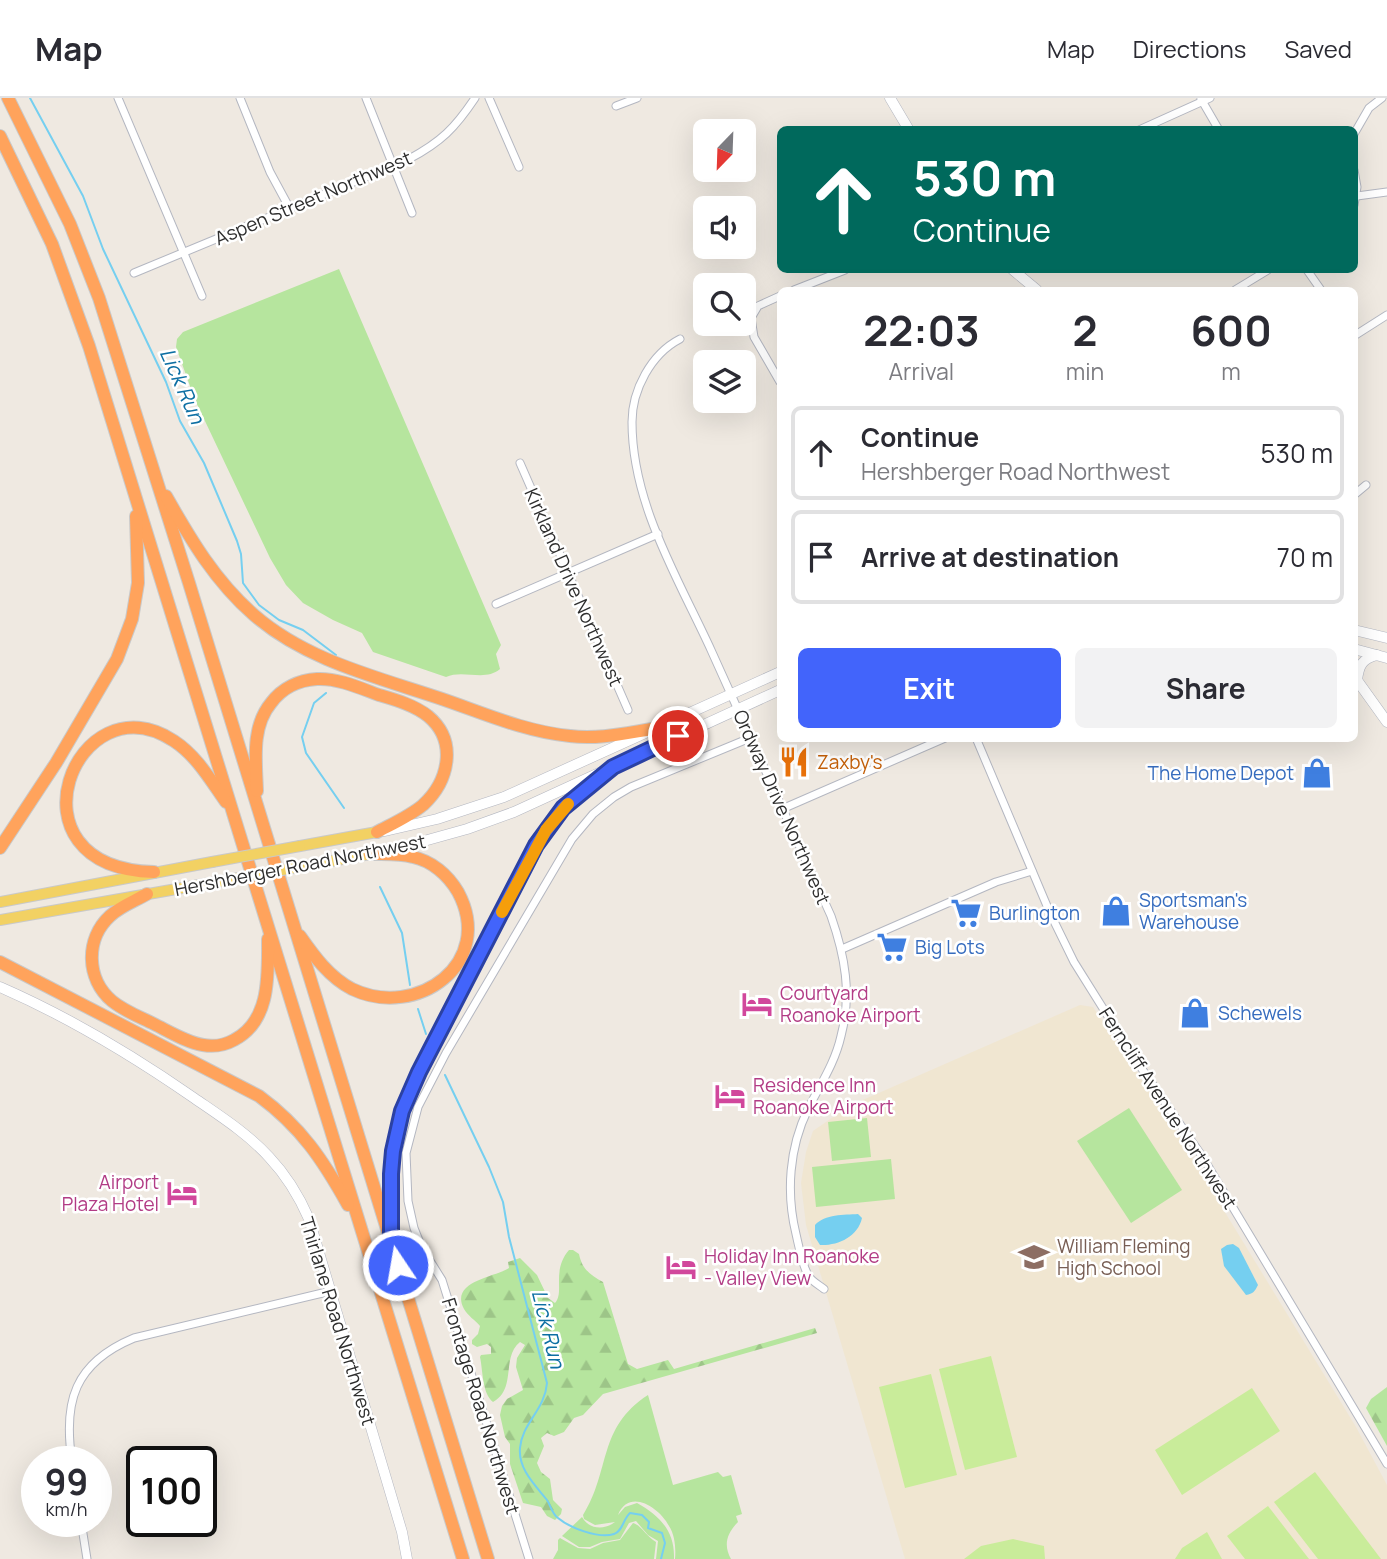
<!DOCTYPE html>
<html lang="en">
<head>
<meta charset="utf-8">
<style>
	body { margin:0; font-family:Manrope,sans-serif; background:#f2f2f3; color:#2b2b33; height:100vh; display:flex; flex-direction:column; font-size:26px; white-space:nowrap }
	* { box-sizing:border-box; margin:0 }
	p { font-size:23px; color:#7c7c81 }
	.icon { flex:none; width:38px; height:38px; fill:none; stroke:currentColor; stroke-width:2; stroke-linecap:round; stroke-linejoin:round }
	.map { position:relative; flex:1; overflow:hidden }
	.sheet { position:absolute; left:777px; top:189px; width:581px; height:455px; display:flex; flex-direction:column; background:#fff; border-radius:10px; box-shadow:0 7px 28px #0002 }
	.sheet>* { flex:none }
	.guide { position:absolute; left:777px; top:28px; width:581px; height:147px; border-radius:10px; box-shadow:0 7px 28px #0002; background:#00695c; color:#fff; overflow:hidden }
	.needle { width:46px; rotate:203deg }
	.fabs { position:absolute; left:693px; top:21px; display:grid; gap:14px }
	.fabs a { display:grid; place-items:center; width:63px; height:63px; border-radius:10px; background:#fff; box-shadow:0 7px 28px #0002; font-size:35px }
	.speed { position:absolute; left:21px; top:1348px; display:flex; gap:14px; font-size:35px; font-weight:700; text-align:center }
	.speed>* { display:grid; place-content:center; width:91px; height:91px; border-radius:50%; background:#fff; box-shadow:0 7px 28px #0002; line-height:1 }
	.speed small { font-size:18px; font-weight:400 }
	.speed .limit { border:4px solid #111; border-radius:10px; background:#fff; color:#111 }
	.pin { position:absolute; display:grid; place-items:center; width:60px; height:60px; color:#fff; margin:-30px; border:4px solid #fff; border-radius:50%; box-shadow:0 2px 7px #0007 }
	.me { position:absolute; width:77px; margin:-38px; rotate:348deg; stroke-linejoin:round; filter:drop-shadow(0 0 5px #0008) }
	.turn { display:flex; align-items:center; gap:24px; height:147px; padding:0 21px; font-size:32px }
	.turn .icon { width:91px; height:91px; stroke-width:2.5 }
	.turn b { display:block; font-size:49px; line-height:60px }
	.eta { display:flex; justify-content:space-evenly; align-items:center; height:119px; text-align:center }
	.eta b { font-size:42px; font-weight:700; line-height:49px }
	.primary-button { display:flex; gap:14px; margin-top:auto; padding:14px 21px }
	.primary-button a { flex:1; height:80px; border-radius:10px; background:#4264fb; color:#fff; font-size:28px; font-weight:700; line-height:80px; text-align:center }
	.primary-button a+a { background:#f2f2f3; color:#2b2b33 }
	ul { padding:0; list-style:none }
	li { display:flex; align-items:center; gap:21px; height:94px; margin:0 14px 10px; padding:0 7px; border:4px solid #e1e1e2; border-radius:10px }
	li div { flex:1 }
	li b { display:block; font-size:26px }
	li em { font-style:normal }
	header { display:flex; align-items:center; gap:42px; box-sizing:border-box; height:98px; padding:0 35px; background:#fff; border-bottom:2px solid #e1e1e2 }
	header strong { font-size:33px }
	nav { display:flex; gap:38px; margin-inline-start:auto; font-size:24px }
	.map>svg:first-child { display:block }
</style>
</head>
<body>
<header>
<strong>Map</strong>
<nav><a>Map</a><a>Directions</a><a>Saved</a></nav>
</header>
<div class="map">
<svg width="1387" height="1461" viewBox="0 0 1387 1461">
	<defs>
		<pattern id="forest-firs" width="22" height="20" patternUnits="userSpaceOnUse" patternTransform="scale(1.75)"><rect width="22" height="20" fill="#b6e59e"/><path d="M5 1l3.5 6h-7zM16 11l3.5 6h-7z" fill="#9dc588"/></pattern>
	</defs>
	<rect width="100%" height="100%" fill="#efe9e1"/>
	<path fill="#f0e6d1" d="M1080 907 1093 909 1173 1029 1356 1329 1387 1387V1461H905L806 1127 801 1085 806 1054 813 1033 849 1008Z"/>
	<g fill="#b6e59e">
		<path d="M339 171 501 547 496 556 500 571C485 584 463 571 446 579L373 554 362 535 333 522 303 505 286 487 270 460 195 302 176 249 177 241 183 234Z"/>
		<path d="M1129 1010 1182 1092 1131 1125 1077 1043Z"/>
		<path d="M867 1020 871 1059 832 1063 828 1024Z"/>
		<path d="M891 1061 895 1101 816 1109 812 1069Z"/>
		<path d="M648 1297 673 1387 718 1374 723 1379 731 1377 742 1416 736 1418 738 1424C727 1435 723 1447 731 1461H675C676 1451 675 1437 669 1428 659 1409 629 1390 618 1417L625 1409 637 1405C660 1418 675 1433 674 1461H656L658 1443 648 1437 636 1423 629 1425 620 1441 602 1444 590 1449H579L562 1438 582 1419C589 1432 605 1432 615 1424L595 1427 584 1421 583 1417C611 1373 597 1330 648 1297Z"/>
		<path d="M633 1425C641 1427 647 1439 656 1444L654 1461H553L558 1452V1442L560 1440 578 1450 590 1451 603 1445 620 1442Z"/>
	</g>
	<g fill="url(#forest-firs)">
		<path d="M569 1152H573L579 1156C582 1171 590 1177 603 1184L628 1266 637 1271 668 1262 674 1271 815 1230 817 1235 603 1296 583 1317 574 1320 564 1334 554 1338 547 1335 541 1340 544 1348 537 1365 541 1374 550 1381 553 1402 562 1411 561 1416 555 1422 547 1418 541 1409 523 1405 510 1366V1346L505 1339 500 1317 502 1308 507 1301 523 1292 516 1269 517 1260 525 1247 520 1244C501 1259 517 1291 493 1304 482 1295 483 1273 480 1259L481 1257 491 1256V1249L487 1246 477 1249 472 1246V1242L478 1236 480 1228C475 1222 468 1218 464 1211 449 1183 496 1179 509 1170L508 1164 520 1160 537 1177 548 1200 555 1205C565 1194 551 1173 569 1152Z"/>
		<path d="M1387 1289V1348L1366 1310 1371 1301Z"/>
	</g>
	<g fill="#c9ec9a">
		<path d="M991 1258 1017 1359 965 1372 939 1271Z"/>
		<path d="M931 1276 957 1377 905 1390 879 1289Z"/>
		<path d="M1252 1290 1280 1333 1182 1397 1155 1352Z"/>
		<path d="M1315 1374 1381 1461H1318L1274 1404Z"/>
		<path d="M1268 1408 1309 1461H1245L1227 1438Z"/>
		<path d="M1207 1434 1222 1461H1175L1182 1450Z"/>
		<path d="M1013 1441 1044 1448 1045 1461H964L981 1448Z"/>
	</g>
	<g fill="#75cff0">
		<path d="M858 1116 862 1120C858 1139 837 1148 820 1147L815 1139V1127C825 1116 844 1117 858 1116Z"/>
		<path d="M1233 1146 1239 1150 1258 1187C1255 1193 1253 1196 1246 1197L1224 1168 1221 1151 1227 1147Z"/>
	</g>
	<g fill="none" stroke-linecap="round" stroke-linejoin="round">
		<g stroke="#75cff0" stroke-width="2">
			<path d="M30 0 83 98 103 151 166 284 180 323 204 365 237 443 241 456 243 485 259 507 279 522 303 532 336 557"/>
			<path d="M326 595 314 605 302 639 306 655 344 710"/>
			<path d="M380 789 402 835 410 887"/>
			<path d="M418 911 426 936"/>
			<path d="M445 977 489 1069 503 1104 509 1139 547 1285C545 1312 522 1325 520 1350 518 1371 535 1387 547 1402 551 1408 552 1416 558 1420 570 1430 599 1441 614 1436 623 1433 623 1421 630 1415L642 1417 649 1424 648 1430 662 1435 665 1445 661 1461"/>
		</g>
		<g stroke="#b4b7c1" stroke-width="9">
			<g id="street">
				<path d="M118 0 202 198"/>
				<path d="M240 0 270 74 290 111"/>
				<path d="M366 0 412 115"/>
				<path d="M489 0 519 69"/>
				<path d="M1201 1 1219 32"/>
				<path d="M616 8 637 0"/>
				<path d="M1139 32 1210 0"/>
				<path d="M1354 36 1369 10 1382 0"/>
				<path d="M1354 72 1357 89 1354 107"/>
				<path d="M1357 98 1387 94"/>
				<path d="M1307 172 1321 192"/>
				<path d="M134 175 409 61C441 44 455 30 475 0"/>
				<path d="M794 192 845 172"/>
				<path d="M1235 192 1268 172"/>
				<path d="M751 220 754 239 780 284"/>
				<path d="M751 220 758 208 780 198"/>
				<path d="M699 231 711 226"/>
				<path d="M1354 238 1387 217"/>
				<path d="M680 241C651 256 632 292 632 324 632 406 678 480 711 552 751 641 791 729 831 818 845 858 852 896 841 938 835 965 820 987 808 1011 789 1050 786 1095 796 1136 799 1149 802 1166 808 1177 811 1183 819 1187 824 1191"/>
				<path d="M520 365 628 612"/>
				<path d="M1354 397 1366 387"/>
				<path d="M496 506 658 436"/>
				<path d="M976 640 1050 815 1074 864 1131 955 1202 1058 1387 1366"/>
				<path d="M782 711 945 640"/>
				<path d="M842 851 996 784 1032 773"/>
				<path d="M72 1363C63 1304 74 1265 134 1240L331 1193"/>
				<path d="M81 1423 87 1461"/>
				<path d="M529 1461 442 1182 422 1150 414 1130 408 1103 406 1055 418 1009 446 955 572 741 593 716 614 699 631 689 750 640"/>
			</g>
		</g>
		<g stroke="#b4b7c1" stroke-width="11">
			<g id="secondary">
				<path d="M890 0 909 32"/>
				<path d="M1013 172 1037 192"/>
				<path d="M1354 532 1387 540"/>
				<path d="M1354 551 1387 560"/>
				<path d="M1354 578 1387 624"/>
				<path d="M1357 582C1359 567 1362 561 1377 557"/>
				<path d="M385 733 437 721 504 699 780 574"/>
				<path d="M388 753 467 731 514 714 780 592"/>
				<path d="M0 889C69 919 132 957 194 1000 220 1018 247 1035 269 1059 286 1077 299 1098 309 1121L402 1434 407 1461"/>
			</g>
		</g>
		<g stroke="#c9c9c9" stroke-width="12">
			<g id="primary">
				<path d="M300 748 377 734"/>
				<path d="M304 768 370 756"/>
				<path d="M0 804 212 764"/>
				<path d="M0 822 222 783"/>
			</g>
		</g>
		<g stroke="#c9c9c9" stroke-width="14">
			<g id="highway">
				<path d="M8 0 70 126 99 200 189 485 488 1461"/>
				<path d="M0 38 52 146 89 248 463 1461"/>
				<path d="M166 398C191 442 215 483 254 517 307 563 377 579 442 601 483 615 526 634 570 638 600 642 630 634 659 630"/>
				<path d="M257 693C256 663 251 629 271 605 282 590 299 582 317 581 338 580 360 590 379 597 396 602 414 607 428 618 458 643 449 683 423 707 410 718 392 726 377 734"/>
				<path d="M0 750 56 665 117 561 132 521 138 485 136 418"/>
				<path d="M154 774C0 770 76 578 174 643 197 658 211 683 226 704"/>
				<path d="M147 796C135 803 121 808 110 818 85 841 86 881 112 903 124 913 140 919 154 926 170 934 186 944 203 947 214 949 225 947 234 942 271 923 268 876 268 841"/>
				<path d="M300 838C314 858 329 879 352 891 417 922 496 865 458 794 448 777 432 763 413 759 399 755 384 756 370 756"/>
				<path d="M0 864 259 998C301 1029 323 1062 348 1107"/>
				<path d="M391 1130C391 1071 391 1033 417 978L546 732 563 710 613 669"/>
			</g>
		</g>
		<use href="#street" stroke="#fff" stroke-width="7"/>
		<use href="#secondary" stroke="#fff" stroke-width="10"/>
		<use href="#primary" stroke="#f2d163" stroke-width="10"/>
		<use href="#highway" stroke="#ffa35c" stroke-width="12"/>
		<g stroke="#c9c9c9" stroke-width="12" stroke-linecap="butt">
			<g id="primary-bridge">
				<path d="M212 764 300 748"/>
				<path d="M222 783 304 768"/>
			</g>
		</g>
		<use href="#primary-bridge" stroke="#f2d163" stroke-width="10"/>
	</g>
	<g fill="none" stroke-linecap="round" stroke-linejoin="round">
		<g stroke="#2b41a3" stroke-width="18">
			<path id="route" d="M398 1167 391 1144V1076L393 1053 402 1013 419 974 536 747 563 710 613 669 678 638"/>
		</g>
		<use href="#route" stroke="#4264fb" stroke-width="12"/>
		<path stroke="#f59e0b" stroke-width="12" d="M502 814 546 732 568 706"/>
	</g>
	<defs>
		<g id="restaurant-bare" transform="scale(2.415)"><path d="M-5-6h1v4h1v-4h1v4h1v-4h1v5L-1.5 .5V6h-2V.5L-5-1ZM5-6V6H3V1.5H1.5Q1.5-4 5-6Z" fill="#e8710a" stroke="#fff" stroke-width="2.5" paint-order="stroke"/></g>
		<g id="shop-bare" transform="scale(2.415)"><path d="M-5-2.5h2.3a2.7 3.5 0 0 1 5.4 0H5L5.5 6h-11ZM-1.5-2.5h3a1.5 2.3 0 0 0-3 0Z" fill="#3f7fe0" stroke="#fff" stroke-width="2.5" paint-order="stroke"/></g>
		<g id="supermarket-bare" transform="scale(2.415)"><path d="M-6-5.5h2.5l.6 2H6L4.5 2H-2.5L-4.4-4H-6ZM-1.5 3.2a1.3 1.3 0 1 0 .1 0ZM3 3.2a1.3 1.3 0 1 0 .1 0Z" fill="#3f7fe0" stroke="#fff" stroke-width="2.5" paint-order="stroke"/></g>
		<g id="hotel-bare" transform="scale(2.415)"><path d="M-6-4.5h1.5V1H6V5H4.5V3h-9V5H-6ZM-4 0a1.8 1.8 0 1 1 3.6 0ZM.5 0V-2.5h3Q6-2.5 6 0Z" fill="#d1479c" stroke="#fff" stroke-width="2.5" paint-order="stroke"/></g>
		<g id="school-bare" transform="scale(2.415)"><path d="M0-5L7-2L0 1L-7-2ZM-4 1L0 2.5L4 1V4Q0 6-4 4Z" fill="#8d6e63" stroke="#fff" stroke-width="2.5" paint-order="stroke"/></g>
	</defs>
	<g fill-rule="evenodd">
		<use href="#restaurant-bare" x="794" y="664"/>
		<use href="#shop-bare" x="1317" y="675"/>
		<use href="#shop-bare" x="1116" y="813"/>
		<use href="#supermarket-bare" x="966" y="815"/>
		<use href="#supermarket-bare" x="892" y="849"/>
		<use href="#hotel-bare" x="757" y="906"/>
		<use href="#shop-bare" x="1195" y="915"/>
		<use href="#hotel-bare" x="730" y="998"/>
		<use href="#hotel-bare" x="182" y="1095"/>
		<use href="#school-bare" x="1034" y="1159"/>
		<use href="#hotel-bare" x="681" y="1169"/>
	</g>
	<g text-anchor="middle" stroke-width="5" stroke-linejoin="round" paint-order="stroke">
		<g font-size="19" fill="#2e2e2e" stroke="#fff">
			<text transform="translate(313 100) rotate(-23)" y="7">Aspen Street Northwest</text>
			<text transform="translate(574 489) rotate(66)" y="7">Kirkland Drive Northwest</text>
			<text transform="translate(782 709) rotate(66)" y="7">Ordway Drive Northwest</text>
			<text transform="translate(300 767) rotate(-11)" y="7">Hershberger Road Northwest</text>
			<text transform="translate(1168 1010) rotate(57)" y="7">Ferncliff Avenue Northwest</text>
			<text transform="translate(338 1223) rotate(73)" y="7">Thirlane Road Northwest</text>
			<text transform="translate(481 1308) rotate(73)" y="7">Frontage Road Northwest</text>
		</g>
		<g font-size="19" fill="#c56008" stroke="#fff" text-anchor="start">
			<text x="817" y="671">Zaxby's</text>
		</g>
		<g font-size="19" fill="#366cbe" stroke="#fff" text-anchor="start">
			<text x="1294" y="682" text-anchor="end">The Home Depot</text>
			<text x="1139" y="809">Sportsman's<tspan x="1139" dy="22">Warehouse</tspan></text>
			<text x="989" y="822">Burlington</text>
			<text x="915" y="856">Big Lots</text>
			<text x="1218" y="922">Schewels</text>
		</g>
		<g font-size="19" fill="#b23c85" stroke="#fff" text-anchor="start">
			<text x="780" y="902">Courtyard<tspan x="780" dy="22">Roanoke Airport</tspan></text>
			<text x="753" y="994">Residence Inn<tspan x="753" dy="22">Roanoke Airport</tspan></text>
			<text x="159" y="1091" text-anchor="end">Airport<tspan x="159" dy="22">Plaza Hotel</tspan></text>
			<text x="704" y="1165">Holiday Inn Roanoke<tspan x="704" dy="22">- Valley View</tspan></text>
		</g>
		<g font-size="19" fill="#785e54" stroke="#fff" text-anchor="start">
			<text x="1057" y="1155">William Fleming<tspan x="1057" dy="22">High School</tspan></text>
		</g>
		<g font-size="21" font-style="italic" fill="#0d6fa3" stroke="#fff">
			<text transform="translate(182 288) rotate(66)" y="7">Lick Run</text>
			<text transform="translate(548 1231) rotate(76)" y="7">Lick Run</text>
		</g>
	</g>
</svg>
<div class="fabs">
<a><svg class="needle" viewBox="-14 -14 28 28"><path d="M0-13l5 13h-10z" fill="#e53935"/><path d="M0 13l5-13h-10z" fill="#7c7c81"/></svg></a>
<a><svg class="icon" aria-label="sound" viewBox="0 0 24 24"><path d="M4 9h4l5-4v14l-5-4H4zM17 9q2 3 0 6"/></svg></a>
<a><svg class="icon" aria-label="search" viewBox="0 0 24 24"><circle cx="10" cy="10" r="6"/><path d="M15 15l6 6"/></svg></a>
<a><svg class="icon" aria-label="layers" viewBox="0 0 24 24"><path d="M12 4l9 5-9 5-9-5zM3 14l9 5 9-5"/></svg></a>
</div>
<div class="speed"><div>99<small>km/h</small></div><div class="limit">100</div></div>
<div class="pin" style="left:678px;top:638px;background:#d93025"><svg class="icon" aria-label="arrive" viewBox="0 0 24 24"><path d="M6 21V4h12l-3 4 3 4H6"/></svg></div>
<svg class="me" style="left:398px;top:1167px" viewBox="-20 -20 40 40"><circle r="17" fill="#4264fb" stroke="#fff" stroke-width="3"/><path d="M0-11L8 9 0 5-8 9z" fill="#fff"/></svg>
<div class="guide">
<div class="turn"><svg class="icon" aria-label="ahead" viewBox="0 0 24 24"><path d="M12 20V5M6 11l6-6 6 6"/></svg><div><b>530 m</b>Continue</div></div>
</div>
<section class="sheet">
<div class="eta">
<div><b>22:03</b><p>Arrival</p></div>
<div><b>2</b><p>min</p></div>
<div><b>600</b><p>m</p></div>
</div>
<ul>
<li><svg class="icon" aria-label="ahead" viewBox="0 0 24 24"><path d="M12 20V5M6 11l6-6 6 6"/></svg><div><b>Continue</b><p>Hershberger Road Northwest</p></div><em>530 m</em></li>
<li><svg class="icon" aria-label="arrive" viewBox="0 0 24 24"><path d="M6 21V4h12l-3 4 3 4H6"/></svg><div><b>Arrive at destination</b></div><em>70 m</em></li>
</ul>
<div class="primary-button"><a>Exit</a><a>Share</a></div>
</section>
</div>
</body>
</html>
